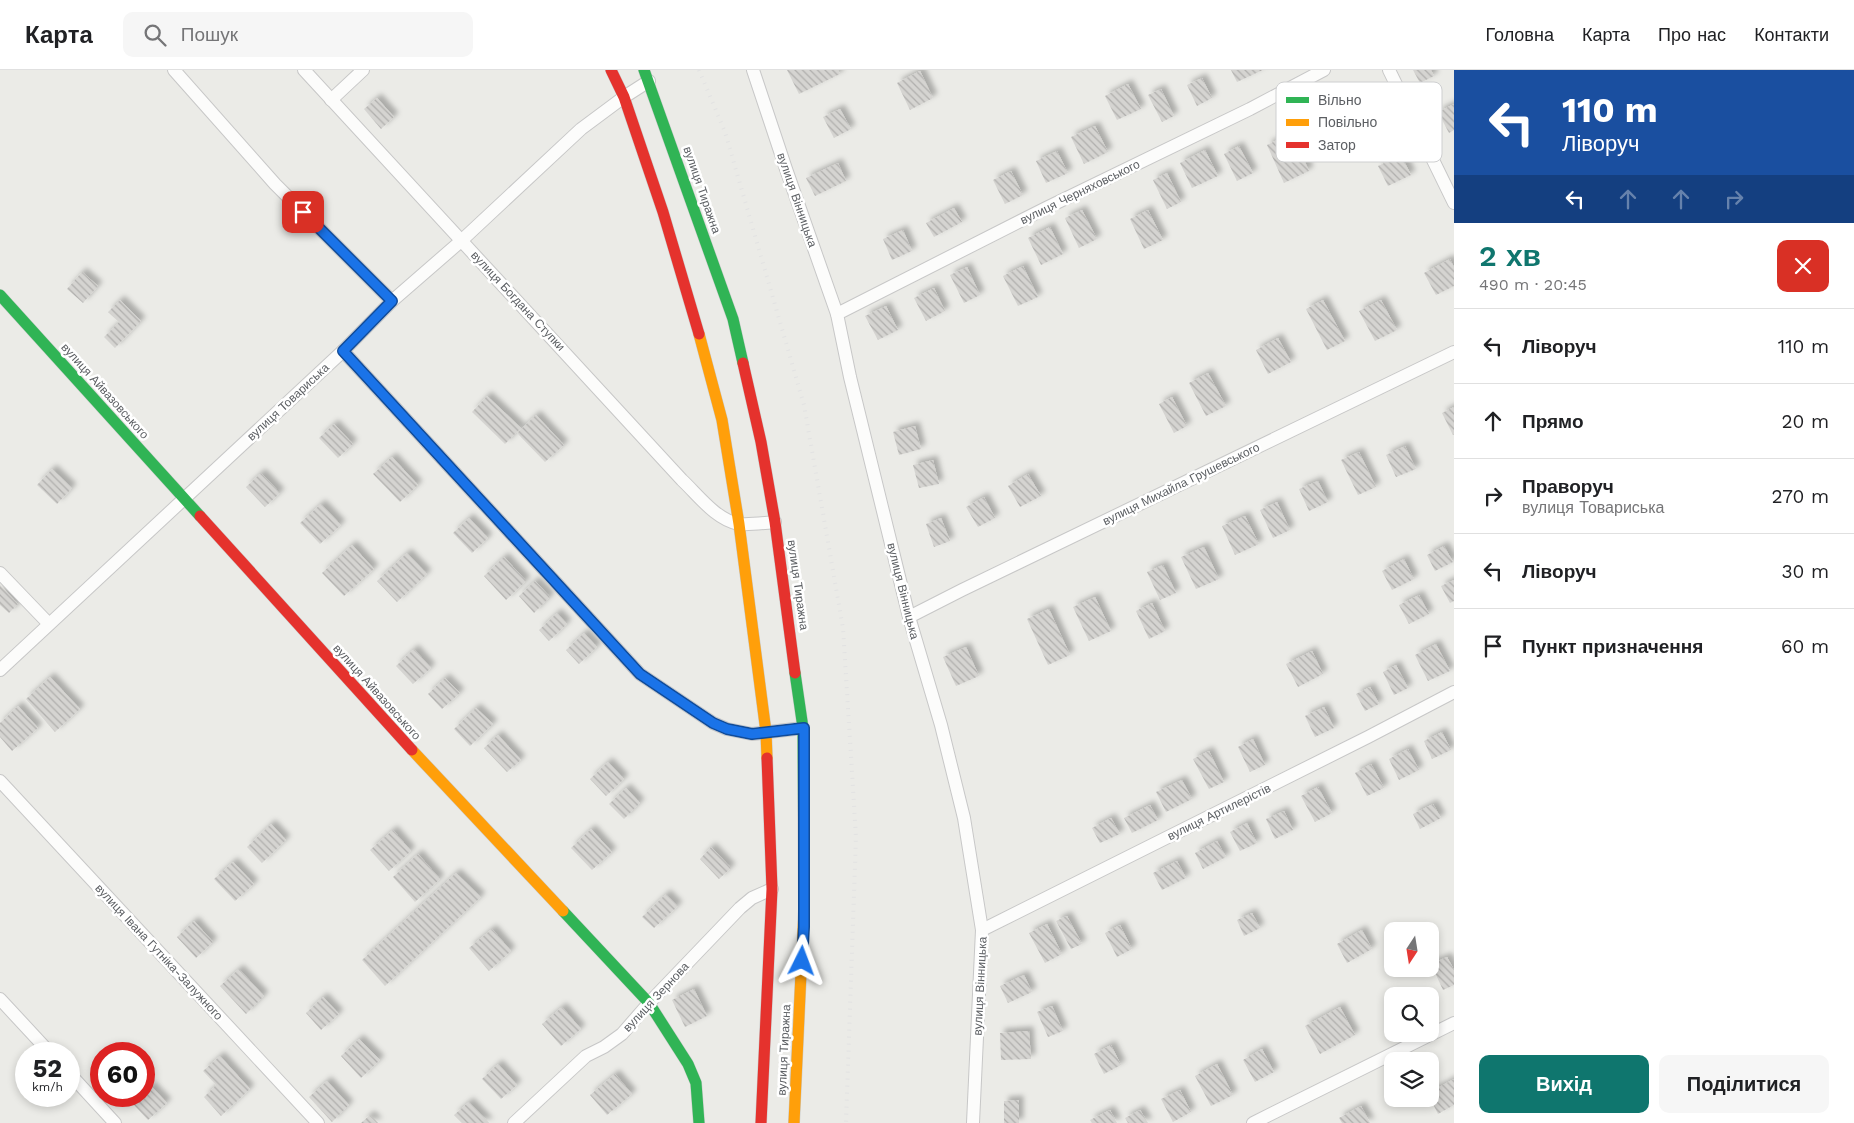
<!DOCTYPE html>
<html lang="uk">
<head>
<meta charset="utf-8">
<style>
	body { margin:0; font-family:"Work Sans",sans-serif; background:#f6f6f6; color:#202124; height:100vh; display:flex; flex-direction:column; font-size:19px; white-space:nowrap }
	* { box-sizing:border-box; margin:0 }
	p { font-size:16px; color:#757577 }
	.icon { flex:none; width:28px; height:28px; fill:none; stroke:currentColor; stroke-width:2; stroke-linecap:round; stroke-linejoin:round }
	.map { position:relative; flex:1; overflow:hidden }
	.panel { display:flex; flex-direction:column; background:#fff; width:400px }
	.panel>* { flex:none }
	.guide { background:#1a4fa0; color:#fff; overflow:hidden }
	.needle { width:32px; rotate:192deg }
	.controls { position:absolute; left:1384px; top:852px; display:grid; gap:10px }
	.controls a { display:grid; place-items:center; width:55px; height:55px; border-radius:10px; background:#fff; box-shadow:0 2px 8px #0003; font-size:25px }
	.speed { position:absolute; left:15px; top:972px; display:flex; gap:10px; font-size:25px; font-weight:700; text-align:center }
	.speed>* { display:grid; place-content:center; width:65px; height:65px; border-radius:50%; background:#fff; box-shadow:0 2px 8px #0003; line-height:1 }
	.speed small { font-size:12px; font-weight:400 }
	.speed .limit { border:8px solid #d22; background:#fff; color:#111 }
	.pin { position:absolute; display:grid; place-items:center; width:42px; height:42px; color:#fff; margin:-21px; border-radius:10px; box-shadow:0 2px 8px #0006 }
	.me { position:absolute; width:55px; margin:-28px; rotate:3deg; stroke-linejoin:round; filter:drop-shadow(0 0 4px #0008) }
	.turn { display:flex; align-items:center; gap:18px; height:105px; padding:0 25px; font-size:22px }
	.turn .icon { width:65px; height:65px; stroke-width:2.5 }
	.turn b { display:block; font-size:35px; line-height:42px }
	.lanes { display:flex; align-items:center; height:48px; padding:0 25px; background:#0003; justify-content:center; gap:25px; direction:ltr }
	.lanes .off { opacity:.35 }
	.round { display:grid; place-items:center; flex:none; width:52px; height:52px; border-radius:10px; background:#f6f6f6 }
	.overview { display:flex; align-items:center; justify-content:space-between; height:85px; padding:0 25px }
	h1 { font-size:30px; font-weight:600; line-height:38px; color:#0f766e }
	.cta { display:flex; gap:10px; margin-top:auto; padding:10px 25px }
	.cta a { flex:1; height:58px; border-radius:10px; background:#0f766e; color:#fff; font-size:20px; font-weight:600; line-height:58px; text-align:center }
	.cta a+a { background:#f6f6f6; color:#202124 }
	ul { padding:0; list-style:none }
	li { display:flex; align-items:center; gap:15px; height:75px; padding:0 25px; border-top:1px solid #e0e0e0 }
	li div { flex:1 }
	li b { display:block; font-size:19px }
	li em { font-style:normal }
	header { display:flex; align-items:center; gap:30px; box-sizing:border-box; height:70px; padding:0 25px; background:#fff; border-bottom:1px solid #e0e0e0 }
	header strong { font-size:24px }
	nav { display:flex; gap:28px; margin-inline-start:auto; font-size:18px }
	.search { width:350px; height:45px; background:#f6f6f6; display:flex; align-items:center; gap:12px; box-sizing:border-box; padding:0 18px; border-radius:10px; color:#757577; font-size:19px }
	main { display:flex; flex:1; min-height:0 }
	.map>svg:first-child { display:block }
</style>
</head>
<body>
<header>
<strong>Карта</strong>
<div class="search"><svg class="icon" aria-label="search" viewBox="0 0 24 24"><circle cx="10" cy="10" r="6"/><path d="M15 15l6 6"/></svg>Пошук</div>
<nav><a>Головна</a><a>Карта</a><a>Про нас</a><a>Контакти</a></nav>
</header>
<main>
<div class="map">
<svg width="1454" height="1053" viewBox="0 0 1454 1053">
	<defs>
		<pattern id="building-back-hatch" width="6" height="6" patternUnits="userSpaceOnUse" patternTransform="scale(1.25)"><rect width="6" height="6" fill="#d5d4d1"/><path d="M-1 5l2 2M0 0l6 6M5-1l2 2" fill="none" stroke="#b0afad"/></pattern>
		<filter id="shadow"><feDropShadow dx="4.5" dy="-4.5" stdDeviation="2.5" flood-color="#0004"/></filter>
	</defs>
	<rect width="100%" height="100%" fill="#ebebe7"/>
	<g fill="url(#building-back-hatch)" filter="url(#shadow)">
		<path d="M787 0H838L840 4 799 24Z"/>
		<path d="M1231 0H1263L1237 12Z"/>
		<path d="M1413 0H1431L1434 6 1420 13Z"/>
		<path d="M920 1 933 28 910 40 897 13Z"/>
		<path d="M1202 8 1212 28 1197 36 1187 15Z"/>
		<path d="M1128 14 1141 39 1117 50 1105 26Z"/>
		<path d="M1161 19 1174 46 1162 52 1148 25Z"/>
		<path d="M377 28 394 47 381 59 364 39Z"/>
		<path d="M1454 34V60L1449 63 1438 42Z"/>
		<path d="M840 39 851 59 834 68 823 47Z"/>
		<path d="M1095 56 1108 82 1084 94 1071 67Z"/>
		<path d="M1292 63 1309 101 1284 113 1267 75Z"/>
		<path d="M1239 76 1253 103 1237 111 1224 84Z"/>
		<path d="M1205 80 1218 106 1192 118 1180 93Z"/>
		<path d="M1057 81 1068 103 1046 113 1036 91Z"/>
		<path d="M1401 85 1411 105 1388 116 1378 96Z"/>
		<path d="M838 93 846 111 815 126 806 108Z"/>
		<path d="M1011 101 1023 125 1005 134 993 110Z"/>
		<path d="M1167 103 1181 132 1167 139 1153 110Z"/>
		<path d="M954 138 962 152 934 167 926 153Z"/>
		<path d="M1082 140 1097 169 1079 178 1065 148Z"/>
		<path d="M1148 140 1163 170 1144 179 1130 149Z"/>
		<path d="M1050 157 1063 184 1041 195 1028 168Z"/>
		<path d="M903 160 912 181 892 190 883 169Z"/>
		<path d="M1450 189 1454 197V216L1436 225 1424 203Z"/>
		<path d="M1023 196 1038 227 1018 236 1003 206Z"/>
		<path d="M967 197 980 225 964 233 950 205Z"/>
		<path d="M82 202 98 216 83 233 67 219Z"/>
		<path d="M934 218 945 241 926 251 914 228Z"/>
		<path d="M120 230 141 251 115 278 104 267 119 252 108 242Z"/>
		<path d="M1323 230 1345 271 1327 280 1306 239Z"/>
		<path d="M1381 230 1397 260 1375 271 1359 241Z"/>
		<path d="M886 236 898 260 878 270 865 246Z"/>
		<path d="M1278 268 1291 292 1268 304 1256 280Z"/>
		<path d="M1208 303 1226 336 1206 346 1189 313Z"/>
		<path d="M487 326 521 358 505 374 472 342Z"/>
		<path d="M1172 327 1187 356 1174 363 1159 334Z"/>
		<path d="M1454 337V365H1453L1442 343Z"/>
		<path d="M536 345 564 375 545 392 517 363Z"/>
		<path d="M334 354 353 374 338 388 319 368Z"/>
		<path d="M915 356 921 379 899 385 893 362Z"/>
		<path d="M1405 376 1416 399 1396 407 1386 385Z"/>
		<path d="M1359 382 1376 417 1358 425 1341 390Z"/>
		<path d="M392 387 418 415 400 432 373 404Z"/>
		<path d="M933 390 939 414 919 418 913 395Z"/>
		<path d="M52 399 72 418 57 434 37 415Z"/>
		<path d="M261 403 280 423 265 437 246 417Z"/>
		<path d="M1028 404 1041 426 1020 437 1008 416Z"/>
		<path d="M1318 411 1328 432 1309 441 1299 419Z"/>
		<path d="M984 427 995 448 978 457 966 437Z"/>
		<path d="M1277 432 1290 460 1273 468 1260 440Z"/>
		<path d="M321 434 341 455 320 474 300 453Z"/>
		<path d="M1245 446 1259 474 1235 485 1222 456Z"/>
		<path d="M469 448 488 468 472 483 453 463Z"/>
		<path d="M941 448 950 471 934 477 926 454Z"/>
		<path d="M352 475 374 499 344 526 322 503Z"/>
		<path d="M1444 476 1453 492 1435 501 1427 485Z"/>
		<path d="M1204 477 1219 509 1196 519 1181 487Z"/>
		<path d="M407 483 427 504 397 532 377 511Z"/>
		<path d="M504 487 526 511 506 530 484 506Z"/>
		<path d="M1404 489 1414 509 1392 520 1382 501Z"/>
		<path d="M1163 495 1176 523 1160 530 1147 502Z"/>
		<path d="M1454 510V531L1450 533 1441 516Z"/>
		<path d="M535 511 550 527 534 543 519 526Z"/>
		<path d="M0 515 18 534 9 543 0 535Z"/>
		<path d="M1419 525 1429 544 1409 554 1399 535Z"/>
		<path d="M1095 527 1111 561 1089 571 1073 537Z"/>
		<path d="M1152 533 1165 561 1149 569 1136 541Z"/>
		<path d="M1049 539 1070 585 1048 595 1027 549Z"/>
		<path d="M557 543 567 554 549 571 539 560Z"/>
		<path d="M584 563 597 577 579 594 566 580Z"/>
		<path d="M1436 574 1450 601 1428 611 1415 585Z"/>
		<path d="M966 577 979 606 956 616 943 587Z"/>
		<path d="M414 579 431 598 413 614 396 596Z"/>
		<path d="M1312 581 1323 604 1298 617 1286 594Z"/>
		<path d="M1396 595 1408 618 1394 625 1383 602Z"/>
		<path d="M50 607 80 639 55 662 26 629Z"/>
		<path d="M445 608 460 623 442 639 428 624Z"/>
		<path d="M1370 617 1379 634 1365 641 1356 624Z"/>
		<path d="M18 636 38 658 12 681 0 667V653Z"/>
		<path d="M1324 637 1334 658 1315 667 1305 646Z"/>
		<path d="M476 638 493 654 470 676 454 659Z"/>
		<path d="M1442 662 1451 680 1432 689 1424 671Z"/>
		<path d="M498 665 521 690 507 702 484 678Z"/>
		<path d="M1253 669 1265 695 1250 702 1238 677Z"/>
		<path d="M1408 679 1419 700 1399 710 1389 689Z"/>
		<path d="M1209 681 1224 712 1209 719 1193 689Z"/>
		<path d="M608 692 624 709 606 726 590 709Z"/>
		<path d="M1371 694 1384 718 1367 726 1355 703Z"/>
		<path d="M1182 710 1192 729 1166 742 1156 722Z"/>
		<path d="M1318 717 1332 743 1315 752 1301 726Z"/>
		<path d="M626 718 640 733 624 749 609 734Z"/>
		<path d="M1433 734 1441 748 1420 759 1413 744Z"/>
		<path d="M1150 735 1158 750 1132 763 1124 748Z"/>
		<path d="M1284 741 1293 760 1275 769 1266 749Z"/>
		<path d="M1111 748 1120 764 1100 773 1092 758Z"/>
		<path d="M1247 753 1257 773 1240 781 1230 762Z"/>
		<path d="M271 754 286 770 262 793 247 777Z"/>
		<path d="M591 759 612 782 592 800 571 778Z"/>
		<path d="M393 760 411 781 389 801 370 780Z"/>
		<path d="M1217 771 1226 787 1203 799 1195 783Z"/>
		<path d="M711 777 731 798 719 809 700 789Z"/>
		<path d="M418 784 440 809 415 832 393 807Z"/>
		<path d="M1177 791 1186 808 1162 820 1153 803Z"/>
		<path d="M233 792 254 814 235 831 214 809Z"/>
		<path d="M456 803 481 827 385 916 362 890Z"/>
		<path d="M666 824 678 836 654 858 642 847Z"/>
		<path d="M1252 843 1260 858 1244 866 1237 850Z"/>
		<path d="M1067 846 1082 874 1071 879 1056 851Z"/>
		<path d="M194 851 213 872 196 888 177 867Z"/>
		<path d="M1047 854 1062 884 1045 893 1029 863Z"/>
		<path d="M1120 855 1132 879 1117 887 1105 863Z"/>
		<path d="M492 859 511 881 489 901 469 878Z"/>
		<path d="M1362 860 1372 879 1347 893 1337 874Z"/>
		<path d="M1447 887 1454 900V915L1443 920 1431 894Z"/>
		<path d="M239 899 264 926 246 944 220 916Z"/>
		<path d="M1024 905 1032 922 1008 933 1000 916Z"/>
		<path d="M694 919 707 946 685 957 672 930Z"/>
		<path d="M323 927 339 944 321 960 306 943Z"/>
		<path d="M1052 936 1063 961 1048 967 1037 942Z"/>
		<path d="M562 937 581 959 561 976 542 954Z"/>
		<path d="M1340 937 1355 965 1320 984 1305 956Z"/>
		<path d="M1029 961 1031 989 1001 990 1000 963Z"/>
		<path d="M359 969 380 990 361 1008 341 986Z"/>
		<path d="M1111 975 1121 995 1104 1004 1094 984Z"/>
		<path d="M1262 979 1274 1002 1255 1012 1243 990Z"/>
		<path d="M220 986 250 1019 221 1046 204 1027 216 1015 203 1001Z"/>
		<path d="M498 994 517 1015 501 1029 482 1009Z"/>
		<path d="M1217 994 1233 1025 1211 1036 1195 1006Z"/>
		<path d="M615 1004 632 1024 607 1045 590 1025Z"/>
		<path d="M1454 1009V1035L1438 1044 1430 1028V1022Z"/>
		<path d="M327 1011 349 1035 332 1052 309 1027Z"/>
		<path d="M151 1016 167 1033 148 1050 132 1033 140 1026H144V1023Z"/>
		<path d="M1180 1020 1191 1042 1173 1052 1161 1029Z"/>
		<path d="M1019 1030V1053H1004V1031Z"/>
		<path d="M469 1032 489 1053H462L454 1045Z"/>
		<path d="M1361 1036 1370 1053H1342L1339 1048Z"/>
		<path d="M1110 1040 1117 1053H1092L1090 1050Z"/>
		<path d="M1140 1040 1148 1053H1128L1125 1048Z"/>
		<path d="M370 1045 378 1053H361Z"/>
	</g>
	<g fill="none" stroke-linecap="round" stroke-linejoin="round">
		<g stroke="#c7c7c7" stroke-width="14">
			<g id="street">
				<path d="M174 0 275 114 392 231"/>
				<path d="M304 0 682 410C698 425 716 450 739 454 750 455 764 453 775 452"/>
				<path d="M753 0 786 99 837 244 850 307 909 547 941 655 964 748 982 860 973 1053"/>
				<path d="M1389 0 1454 133"/>
				<path d="M331 30 363 0"/>
				<path d="M837 244 1046 138 1250 39 1324 0"/>
				<path d="M343 281 640 604 713 653 727 659 752 664 803 658"/>
				<path d="M0 503 49 554"/>
				<path d="M909 547 962 520 1454 282"/>
				<path d="M0 600 343 281 392 231 461 171 581 59 624 27 649 11"/>
				<path d="M0 711 318 1053"/>
				<path d="M982 860 1368 667 1454 622"/>
				<path d="M0 929 51 984"/>
				<path d="M69 1003 115 1053"/>
				<path d="M514 1053 586 986 604 977 622 964 649 933 740 838 752 828 772 819"/>
				<path d="M1253 1053 1454 953"/>
			</g>
		</g>
		<g stroke="#c8c9c9" stroke-width="12">
			<g id="fast">
				<path d="M644 0 733 249 743 293"/>
				<path d="M0 225 200 446"/>
				<path d="M795 603 803 658 804 839"/>
				<path d="M563 841 649 933 688 994 696 1013 699 1053"/>
			</g>
		</g>
		<g stroke="#c8c9c9" stroke-width="12">
			<g id="slow">
				<path d="M699 264 722 350 739 454 766 662 767 688"/>
				<path d="M412 680 563 841"/>
				<path d="M794 1053 804 839"/>
			</g>
		</g>
		<g stroke="#c8c9c9" stroke-width="12">
			<g id="jam">
				<path d="M611 0 624 27 663 142 699 264"/>
				<path d="M743 293 761 372 775 452 795 603"/>
				<path d="M200 446 412 680"/>
				<path d="M761 1053 772 819 767 688"/>
			</g>
		</g>
		<use href="#street" stroke="#fcfcfb" stroke-width="12"/>
		<use href="#fast" stroke="#30b455" stroke-width="11"/>
		<use href="#slow" stroke="#ff9f0a" stroke-width="11"/>
		<use href="#jam" stroke="#e5322d" stroke-width="11"/>
		<path stroke="#e2e2e2" stroke-width="4" stroke-dasharray="1 6" stroke-linecap="butt" d="M699 0 725 62 804 335 843 558 856 767 846 1053"/>
	</g>
	<g fill="none" stroke-linecap="round" stroke-linejoin="round">
		<g stroke="#114b97" stroke-width="12">
			<path id="route" d="M303 142 392 231 343 281 640 604 713 653 727 659 752 664 804 658V857L802 891"/>
		</g>
		<use href="#route" stroke="#1a73e8" stroke-width="9"/>
	</g>
	<g text-anchor="middle" stroke-width="5" stroke-linejoin="round" paint-order="stroke">
		<g font-size="12" fill="#5c5f63" stroke="#fff">
			<text transform="translate(702 120) rotate(71)" y="4">вулиця Тиражна</text>
			<text transform="translate(1080 122) rotate(-26)" y="4">вулиця Черняховського</text>
			<text transform="translate(797 130) rotate(71)" y="4">вулиця Вінницька</text>
			<text transform="translate(518 231) rotate(47)" y="4">вулиця Богдана Ступки</text>
			<text transform="translate(105 321) rotate(48)" y="4">вулиця Айвазовського</text>
			<text transform="translate(288 332) rotate(-43)" y="4">вулиця Товариська</text>
			<text transform="translate(1181 414) rotate(-26)" y="4">вулиця Михайла Грушевського</text>
			<text transform="translate(798 515) rotate(82)" y="4">вулиця Тиражна</text>
			<text transform="translate(903 521) rotate(76)" y="4">вулиця Вінницька</text>
			<text transform="translate(377 622) rotate(48)" y="4">вулиця Айвазовського</text>
			<text transform="translate(1219 742) rotate(-26)" y="4">вулиця Артилерістів</text>
			<text transform="translate(159 882) rotate(47)" y="4">вулиця Івана Гутніка-Залужного</text>
			<text transform="translate(980 916) rotate(-87)" y="4">вулиця Вінницька</text>
			<text transform="translate(656 927) rotate(-47)" y="4">вулиця Зернова</text>
			<text transform="translate(784 980) rotate(-87)" y="4">вулиця Тиражна</text>
		</g>
	</g>
	<rect x="1276" y="12" width="166" height="80" rx="8" fill="#fff" stroke="#cecfd0" stroke-width="1"/>
	<rect x="1286" y="27" width="23" height="6" fill="#30b455"/>
	<rect x="1286" y="49" width="23" height="7" fill="#ff9f0a"/>
	<rect x="1286" y="72" width="23" height="6" fill="#e5322d"/>
	<g font-size="14" fill="#5c5f63">
		<text x="1318" y="35">Вільно</text>
		<text x="1318" y="57">Повільно</text>
		<text x="1318" y="80">Затор</text>
	</g>
</svg>
<div class="controls">
<a><svg class="needle" viewBox="-14 -14 28 28"><path d="M0-13l5 13h-10z" fill="#e53935"/><path d="M0 13l5-13h-10z" fill="#757577"/></svg></a>
<a><svg class="icon" aria-label="search" viewBox="0 0 24 24"><circle cx="10" cy="10" r="6"/><path d="M15 15l6 6"/></svg></a>
<a><svg class="icon" aria-label="layers" viewBox="0 0 24 24"><path d="M12 4l9 5-9 5-9-5zM3 14l9 5 9-5"/></svg></a>
</div>
<div class="speed"><div>52<small>km/h</small></div><div class="limit">60</div></div>
<div class="pin" style="left:303px;top:142px;background:#d93025"><svg class="icon" aria-label="arrive" viewBox="0 0 24 24"><path d="M6 21V4h12l-3 4 3 4H6"/></svg></div>
<svg class="me" style="left:802px;top:891px" viewBox="-20 -20 40 40"><path d="M0-17L14 15 0 8-14 15z" fill="#1a73e8" stroke="#fff" stroke-width="4"/></svg>
</div>
<section class="panel">
<div class="guide">
<div class="turn"><svg class="icon" aria-label="left" viewBox="0 0 24 24"><path d="M17 20v-9H6M10 6l-5 5 5 5"/></svg><div><b>110 m</b>Ліворуч</div></div>
<div class="lanes"><svg class="icon" aria-label="left" viewBox="0 0 24 24"><path d="M17 20v-9H6M10 6l-5 5 5 5"/></svg><svg class="icon off" aria-label="ahead" viewBox="0 0 24 24"><path d="M12 20V5M6 11l6-6 6 6"/></svg><svg class="icon off" aria-label="ahead" viewBox="0 0 24 24"><path d="M12 20V5M6 11l6-6 6 6"/></svg><svg class="icon off" aria-label="right" viewBox="0 0 24 24"><path d="M7 20v-9h11M14 6l5 5-5 5"/></svg></div>
</div>
<div class="overview"><div><h1>2 хв</h1><p>490 m · 20:45</p></div><a class="round" style="background:#d93025;color:#fff"><svg class="icon" aria-label="close" viewBox="0 0 24 24"><path d="M6 6l12 12M18 6L6 18"/></svg></a></div>
<ul>
<li><svg class="icon" aria-label="left" viewBox="0 0 24 24"><path d="M17 20v-9H6M10 6l-5 5 5 5"/></svg><div><b>Ліворуч</b></div><em>110 m</em></li>
<li><svg class="icon" aria-label="ahead" viewBox="0 0 24 24"><path d="M12 20V5M6 11l6-6 6 6"/></svg><div><b>Прямо</b></div><em>20 m</em></li>
<li><svg class="icon" aria-label="right" viewBox="0 0 24 24"><path d="M7 20v-9h11M14 6l5 5-5 5"/></svg><div><b>Праворуч</b><p>вулиця Товариська</p></div><em>270 m</em></li>
<li><svg class="icon" aria-label="left" viewBox="0 0 24 24"><path d="M17 20v-9H6M10 6l-5 5 5 5"/></svg><div><b>Ліворуч</b></div><em>30 m</em></li>
<li><svg class="icon" aria-label="arrive" viewBox="0 0 24 24"><path d="M6 21V4h12l-3 4 3 4H6"/></svg><div><b>Пункт призначення</b></div><em>60 m</em></li>
</ul>
<div class="cta"><a>Вихід</a><a>Поділитися</a></div>
</section>
</main>
</body>
</html>
